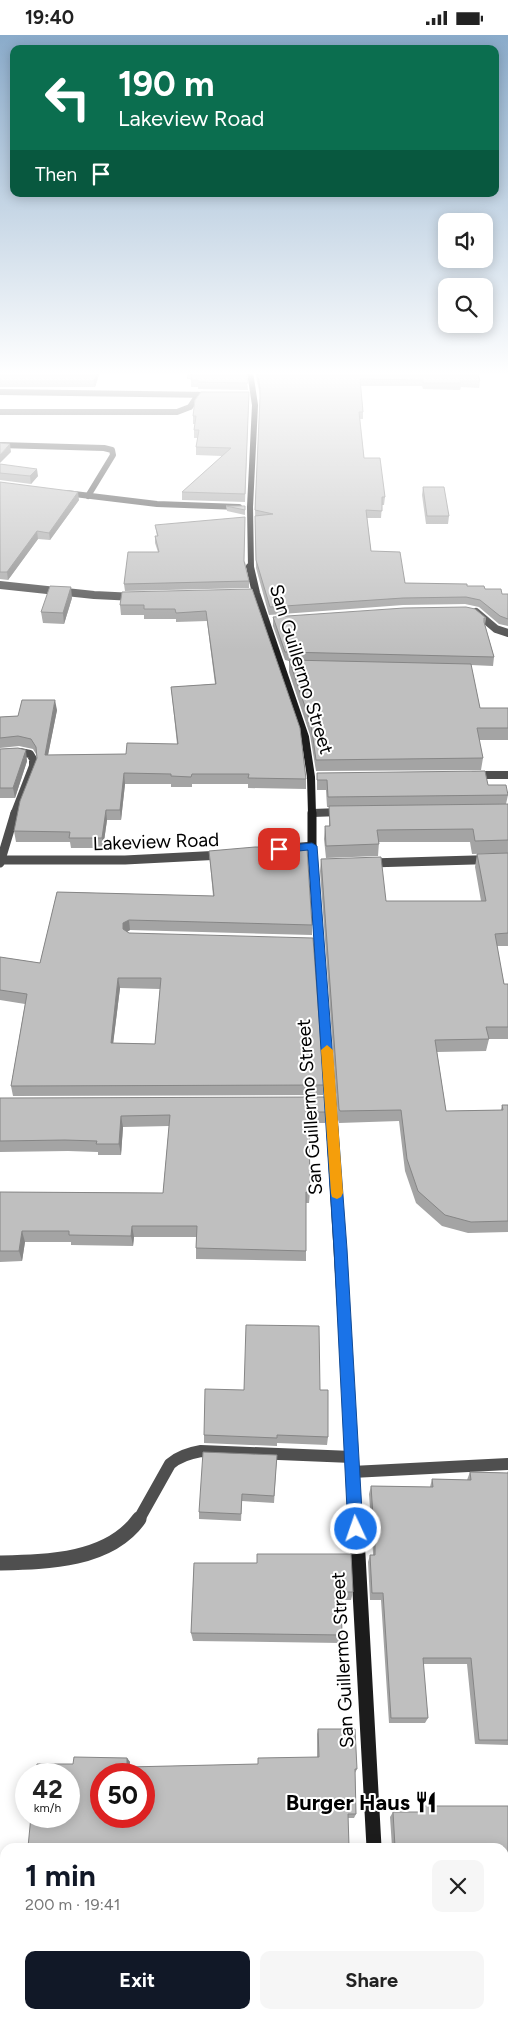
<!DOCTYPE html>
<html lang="en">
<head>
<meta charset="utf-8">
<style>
	body { margin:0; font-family:Figtree,sans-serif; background:#f6f6f6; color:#222; height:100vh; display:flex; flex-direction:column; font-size:19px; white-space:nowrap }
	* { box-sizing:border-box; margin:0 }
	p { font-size:16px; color:#767676 }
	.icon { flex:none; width:28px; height:28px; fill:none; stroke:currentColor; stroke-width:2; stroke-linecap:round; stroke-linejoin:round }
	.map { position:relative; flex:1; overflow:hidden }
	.drawer { position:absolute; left:0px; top:1808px; width:509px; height:176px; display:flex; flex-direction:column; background:#fff; border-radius:15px 15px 0 0; box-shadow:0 2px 12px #0003 }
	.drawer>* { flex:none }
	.banner { position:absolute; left:10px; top:10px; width:489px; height:152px; border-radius:10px; box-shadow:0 2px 12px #0003; background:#0b6e4f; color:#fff; overflow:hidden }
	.controls { position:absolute; left:438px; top:178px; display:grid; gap:10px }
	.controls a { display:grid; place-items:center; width:55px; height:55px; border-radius:10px; background:#fff; box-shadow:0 2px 12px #0003; font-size:25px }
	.speed { position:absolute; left:15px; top:1728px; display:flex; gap:10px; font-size:25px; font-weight:700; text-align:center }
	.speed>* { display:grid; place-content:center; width:65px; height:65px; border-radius:50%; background:#fff; box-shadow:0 2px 12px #0003; line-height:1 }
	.speed small { font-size:12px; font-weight:400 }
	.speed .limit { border:8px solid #d22; background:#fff; color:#111 }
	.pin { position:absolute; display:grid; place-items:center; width:42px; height:42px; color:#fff; margin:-21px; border-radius:10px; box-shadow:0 2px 8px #0006 }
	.me { position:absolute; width:55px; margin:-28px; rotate:357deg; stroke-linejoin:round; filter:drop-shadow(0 0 4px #0008) }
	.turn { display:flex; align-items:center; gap:18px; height:105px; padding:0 25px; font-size:22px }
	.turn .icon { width:65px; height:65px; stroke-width:2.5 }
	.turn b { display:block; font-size:35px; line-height:42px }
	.then { display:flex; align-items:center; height:48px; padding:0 25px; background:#0003; gap:10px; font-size:19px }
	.round { display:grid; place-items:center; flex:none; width:52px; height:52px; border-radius:10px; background:#f6f6f6 }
	.summary { display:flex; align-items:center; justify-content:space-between; height:85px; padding:0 25px }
	h1 { font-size:30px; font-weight:700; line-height:38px; color:#111827 }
	.action { display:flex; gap:10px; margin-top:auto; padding:10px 25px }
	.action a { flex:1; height:58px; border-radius:10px; background:#111827; color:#fff; font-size:20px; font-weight:700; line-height:58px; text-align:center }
	.action a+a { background:#f6f6f6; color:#222 }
	.status { display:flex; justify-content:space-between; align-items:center; height:35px; padding:0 25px; background:#fff; direction:ltr }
	.status svg { height:14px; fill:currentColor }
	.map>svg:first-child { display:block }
</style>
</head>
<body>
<div class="status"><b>19:40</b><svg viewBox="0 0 49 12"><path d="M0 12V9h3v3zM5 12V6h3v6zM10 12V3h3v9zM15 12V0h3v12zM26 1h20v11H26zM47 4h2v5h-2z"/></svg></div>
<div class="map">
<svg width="508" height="1983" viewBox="0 0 508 1983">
	<rect width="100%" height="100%" fill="#fff"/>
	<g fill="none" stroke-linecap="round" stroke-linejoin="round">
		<path stroke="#4f4f4f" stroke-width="6" d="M0 377H177L190 372 198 360"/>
		<path stroke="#4f4f4f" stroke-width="8" d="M474 740H508"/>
		<path stroke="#4f4f4f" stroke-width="12" d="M138 1486 170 1429C179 1421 189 1418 201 1416L352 1422"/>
		<g stroke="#4f4f4f" stroke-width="15">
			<path d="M0 1528C47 1527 109 1526 139 1484"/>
			<path d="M504 1920H508"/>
		</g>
		<g stroke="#4f4f4f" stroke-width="6">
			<path d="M0 357 212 360"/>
			<path d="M0 410 104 413 112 415 113 420 88 461"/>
			<path d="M66 458 157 469 239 472"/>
		</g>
		<g stroke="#4f4f4f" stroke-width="8">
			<path d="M0 550 94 560 135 562"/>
			<path d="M476 577 496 594 508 598"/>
			<path d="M0 719 20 717 30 719 33 724V731L14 780"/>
			<path d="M312 778 341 777"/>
		</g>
		<g stroke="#4f4f4f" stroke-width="9">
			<path d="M281 814 312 811"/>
			<path d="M1 825H125L222 820"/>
			<path d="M0 828 15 778"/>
			<path d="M370 828 508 824"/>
		</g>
		<path stroke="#4f4f4f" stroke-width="12" d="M352 1437 508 1429"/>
		<path stroke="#1c1c1c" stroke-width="6" d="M250 337 255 370 250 472 251 533"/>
		<path stroke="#1c1c1c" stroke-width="8" d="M250 532 256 558 305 702 311 742 312 780"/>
		<path stroke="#1c1c1c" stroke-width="9" d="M312 778V811L332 1091"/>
		<path stroke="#1c1c1c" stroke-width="12" d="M332 1090 356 1486"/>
		<g stroke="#1c1c1c" stroke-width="15">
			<path d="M356 1484 374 1812"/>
			<path d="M383 1979V1983"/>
		</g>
	</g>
	<g fill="#a4a4a4" fill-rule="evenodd">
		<path d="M0 337H100L95 352H0Z"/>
		<path d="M187 337H246L248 355 198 354V352H191V344H187Z"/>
		<path d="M255 337H477L480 346 479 353 461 352 460 355 423 354 422 351H361L363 377V384H360L364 423 385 462 384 470H382L381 483H367L371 516 405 548 467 551 502 559H508V591L499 589 479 572 465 569 403 570 269 580 256 533 255 475 260 360Z"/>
		<path d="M249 357 245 467 182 465V457L222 421 196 420V412L198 403H194V395L195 389H193V381Z"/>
		<path d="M0 429 38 441 31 449 0 445Z"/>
		<path d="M0 447 79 465 50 505 38 504 8 545 0 544Z"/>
		<path d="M423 452 449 481 448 489H426L422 460Z"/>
		<path d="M226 471H245V480L227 476Z"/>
		<path d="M155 490 245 527 249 546V553L125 556 124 549 158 517 155 508V501H157Z"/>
		<path d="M252 554 306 744V754L248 753V749H192V752H171V749H125L121 785H107L103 813H71L70 807H16L14 796 37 723 36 719 33 714 19 711 0 713V682L18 681 57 675 48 720 126 719 177 709 171 652 215 649 207 586 176 587V584H144V580H121L120 570Z"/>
		<path d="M72 563 64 589 43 588 41 577Z"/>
		<path d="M273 582 486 583 485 590 494 622 493 631 471 630 480 673H508V705H479L483 723 481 735 316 736 310 700 289 637V626L285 625 273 591Z"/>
		<path d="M0 714 27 726 15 763H0Z"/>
		<path d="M317 738 488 750 508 760 506 769H508V818L472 819 470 807H379L378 821 326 823 324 804 325 791H329V772H327L326 755H317Z"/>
		<path d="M209 816 312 890V900L130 895 127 897 324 1050 323 1060 13 1061 11 1051 25 969 0 965V922L40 928 57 857 213 861ZM120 953 160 954 155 1009 113 1008Z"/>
		<path d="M508 818V911H497L504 949H508V1004H489L486 1016 437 1017 446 1076 501 1075 502 1070H508V1197L468 1198 442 1191 416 1168 405 1136 399 1086 339 1088 338 1085 320 836 321 824 386 866H481L475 832 477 819Z"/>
		<path d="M0 1063 326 1077 325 1088H309L310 1157 309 1168H306V1226L196 1224V1202H134L133 1211 71 1210V1207H25L22 1226 0 1227V1157L163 1158 169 1091 123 1092 121 1120H98V1117L68 1116 0 1117Z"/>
		<path d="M244 1355H320L328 1402 327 1410 277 1408V1411L204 1408V1400Z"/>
		<path d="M277 1420 274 1468 242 1466 241 1486 199 1484V1477Z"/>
		<path d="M508 1436V1710L475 1709 467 1629H423L428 1683 425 1688H389L381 1565H370L368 1527 370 1520H373V1518L369 1459 371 1451 430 1452 432 1444 467 1445 470 1437 507 1438Z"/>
		<path d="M194 1528 353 1557 351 1565H341L342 1600 341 1608 193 1606 191 1598Z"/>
		<path d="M318 1694 357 1734 355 1738 356 1779 354 1783H348L73 1729 127 1723 130 1727 129 1732 258 1729 317 1722V1699Z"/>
		<path d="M421 1771H508V1846H504V1812H392L390 1782 393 1777H418V1775Z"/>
		<path d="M401 1979H504L508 1983H401Z"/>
	</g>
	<g fill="#868686">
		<path d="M97 337H100L95 352 94 346Z"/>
		<path d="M10 409 11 417 0 428V420Z"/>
		<path d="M37 434 38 441 31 449 30 441Z"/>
		<path d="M78 457 79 465 50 505 49 498Z"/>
		<path d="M37 496 38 504 8 545 7 537Z"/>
		<path d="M71 552 72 563 64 589 63 578Z"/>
		<path d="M55 665 57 675 46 730 45 720Z"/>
		<path d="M26 715 27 726 15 763 13 753Z"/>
		<path d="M124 738 125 749 121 785 120 775Z"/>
		<path d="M106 775 107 785 103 813 102 803Z"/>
		<path d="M129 885 130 895 125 898 123 894V888Z"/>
		<path d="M118 943 120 953 112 1018 111 1008Z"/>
		<path d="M121 1081 123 1092 121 1120 119 1109Z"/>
		<path d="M132 1191 134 1202 133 1211 131 1201Z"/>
		<path d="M22 1196 25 1207 22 1226 19 1216Z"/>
		<path d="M127 1723 130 1727 129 1736 127 1732Z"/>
		<path d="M64 1981H69L68 1983H64Z"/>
	</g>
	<g fill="#bfbfbf" stroke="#868686" fill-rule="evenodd">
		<path d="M0 337H97L94 346H0Z"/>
		<path d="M187 337H246L248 348 198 347V345H191L192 337Z"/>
		<path d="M257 337H477L480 346H460L461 348H423V345L360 344 363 377H359L364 423H380L385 462H382V476L366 475 371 516 400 517 405 548 467 549V551H484L485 554H501L502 559H508V584L500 581 480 565 466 562 403 563 270 572 256 525 255 481 273 479 255 475 260 363V353Z"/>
		<path d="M201 357H249L245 459 182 457 231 413 196 412 199 395H194L196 381H193L195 365Z"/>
		<path d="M0 408 10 409 0 420Z"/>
		<path d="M0 429 37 434 30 441 0 438Z"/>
		<path d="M0 447 78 457 49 498 37 496 7 537H0Z"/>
		<path d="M423 452H444L449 481H427Z"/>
		<path d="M226 471H245V475Z"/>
		<path d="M245 482 244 526 249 546 124 549 128 517H159L155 501H158L155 490Z"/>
		<path d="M50 551 71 552 63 578 41 577Z"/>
		<path d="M252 554 300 693 306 744 248 743 249 739H192L191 742 171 741V739L124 738 120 775H106L102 803H69L70 797 14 796 20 766 37 723 36 712 31 704 18 701 0 703V682L18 681 22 665H55L45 720 126 719 127 708 178 709 171 652 216 649 206 576 176 578 175 574H144V570H120L122 557Z"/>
		<path d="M466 572 475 574 486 583H484V587L494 622 285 617 273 582 404 573Z"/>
		<path d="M289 625 471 629 480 673H508V693H477L483 723 316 725 311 689Z"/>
		<path d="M18 713 26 715 13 753H0V714Z"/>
		<path d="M485 736 488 750H506L508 760 328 762 327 745H317V738Z"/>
		<path d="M508 769V805L475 806 473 794 377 795 379 809 326 811 325 791H330L329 771Z"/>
		<path d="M255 812 307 813 312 890 129 885 123 888V894L129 898 313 903 324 1050 11 1051 27 959 0 955V922L40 928 57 857 214 861 209 816ZM118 943H161L155 1009 111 1008Z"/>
		<path d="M508 818V898L495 899 504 949H508V992H486L489 1004 435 1005 446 1076 503 1075 502 1070H508V1186L471 1187 445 1180 418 1156 407 1124 401 1075 340 1076 339 1074 321 824 381 822 386 866H486L477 819Z"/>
		<path d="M325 1062 326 1077H309L310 1157H306V1216L196 1213 197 1191H132L131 1201 69 1200V1196H22L19 1216H0V1157L163 1158 170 1080 121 1081 119 1109H96L97 1106 65 1105 0 1106V1063Z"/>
		<path d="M246 1290 319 1291 320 1355H328V1402L277 1400V1403L204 1400 205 1354 244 1355Z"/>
		<path d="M203 1417 277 1420 274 1461 242 1459 241 1479 199 1477Z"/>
		<path d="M470 1437 508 1438V1705H479L471 1623H423L428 1683H391L383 1558H372L370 1520H375V1511L371 1451 433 1452 432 1444 471 1445Z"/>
		<path d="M257 1519H351L353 1557H341L342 1600 191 1598 194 1528H257Z"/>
		<path d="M318 1694H355L357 1734H355L356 1779H348L349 1812H28L31 1781H69V1739H36L37 1729H73L74 1722 127 1723V1732L258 1729V1723L319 1722ZM101 1739H144V1781H101Z"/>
		<path d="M421 1771H508V1843H504V1812H395L393 1777H422Z"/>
		<rect x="0" y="1826" width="5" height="50"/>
		<path d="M504 1948H508V1983H405L404 1979H504Z"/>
		<path d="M9 1979H41L64 1981V1983H0V1980Z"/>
		<rect x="92" y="1979" width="269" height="4"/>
	</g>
	<linearGradient id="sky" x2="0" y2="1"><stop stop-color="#8aabca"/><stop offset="0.55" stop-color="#fff"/><stop offset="1" stop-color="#fff" stop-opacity="0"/></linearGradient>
	<rect width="508" height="615" fill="url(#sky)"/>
	<path fill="#1a73e8" stroke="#114b97" d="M312 808 317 811 347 1214 363 1494 361 1500 356 1502 350 1500 348 1494 334 1214 308 815 279 818 274 814 279 811Z"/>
	<path fill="#f59e0b" d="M327 1010 333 1015 343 1158 341 1162 337 1164 332 1162 331 1158 321 1015Z"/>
	<defs>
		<g id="restaurant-bare" transform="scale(1.725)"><path d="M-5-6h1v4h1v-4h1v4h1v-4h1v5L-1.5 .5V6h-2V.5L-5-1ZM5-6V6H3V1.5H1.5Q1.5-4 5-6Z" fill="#000" stroke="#fff" stroke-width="2.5" paint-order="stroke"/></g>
	</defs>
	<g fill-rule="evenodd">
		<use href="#restaurant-bare" x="426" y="1767"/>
	</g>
	<g text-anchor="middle" stroke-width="4" stroke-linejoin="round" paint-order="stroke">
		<g font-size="19" fill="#000" stroke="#fff">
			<text transform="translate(302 634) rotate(73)" y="7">San Guillermo Street</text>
			<text transform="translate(156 806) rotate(-2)" y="7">Lakeview Road</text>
			<text transform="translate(309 1072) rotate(-94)" y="7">San Guillermo Street</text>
			<text transform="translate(342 1625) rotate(-93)" y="7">San Guillermo Street</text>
		</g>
		<g font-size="22" font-weight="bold" fill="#000" stroke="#fff" text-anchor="end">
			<text x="410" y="1775">Burger Haus</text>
		</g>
	</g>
</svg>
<div class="controls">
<a><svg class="icon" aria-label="sound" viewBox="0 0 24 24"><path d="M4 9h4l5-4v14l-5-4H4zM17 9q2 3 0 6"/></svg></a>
<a><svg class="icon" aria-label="search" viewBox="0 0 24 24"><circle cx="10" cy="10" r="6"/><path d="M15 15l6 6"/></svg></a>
</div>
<div class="speed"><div>42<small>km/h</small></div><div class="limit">50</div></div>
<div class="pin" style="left:279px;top:814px;background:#d93025"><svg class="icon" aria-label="arrive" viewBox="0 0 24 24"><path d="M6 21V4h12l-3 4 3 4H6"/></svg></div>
<svg class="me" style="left:356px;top:1494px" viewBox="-20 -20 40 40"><circle r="17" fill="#1a73e8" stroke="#fff" stroke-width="3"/><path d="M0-11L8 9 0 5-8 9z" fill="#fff"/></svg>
<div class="banner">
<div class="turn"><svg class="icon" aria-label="left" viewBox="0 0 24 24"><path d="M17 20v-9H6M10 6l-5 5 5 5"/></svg><div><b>190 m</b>Lakeview Road</div></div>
<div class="then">Then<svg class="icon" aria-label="arrive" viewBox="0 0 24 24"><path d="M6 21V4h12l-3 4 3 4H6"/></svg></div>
</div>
<section class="drawer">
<div class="summary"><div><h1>1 min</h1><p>200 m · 19:41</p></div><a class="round"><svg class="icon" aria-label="close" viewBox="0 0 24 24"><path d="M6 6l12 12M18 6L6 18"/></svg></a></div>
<div class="action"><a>Exit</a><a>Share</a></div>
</section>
</div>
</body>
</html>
